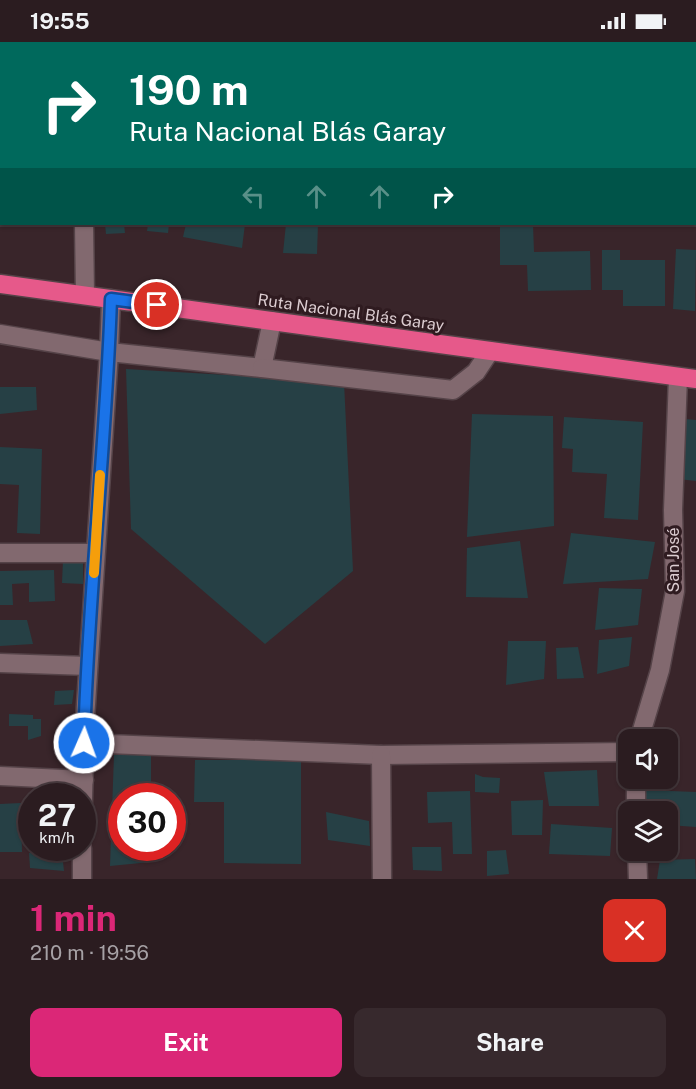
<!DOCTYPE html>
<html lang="en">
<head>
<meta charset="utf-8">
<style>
	body { margin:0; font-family:"Public Sans",sans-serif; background:#37292d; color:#f1f3f6; height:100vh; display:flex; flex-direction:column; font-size:22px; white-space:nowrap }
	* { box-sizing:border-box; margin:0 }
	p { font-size:20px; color:#a6a1a5 }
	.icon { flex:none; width:33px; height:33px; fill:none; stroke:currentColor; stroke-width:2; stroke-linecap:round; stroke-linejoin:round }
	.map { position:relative; height:837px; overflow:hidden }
	.sheet { display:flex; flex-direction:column; background:#2b1c20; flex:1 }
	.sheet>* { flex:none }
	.banner { position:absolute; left:0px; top:0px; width:696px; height:183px; box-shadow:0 2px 4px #0004,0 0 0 2px #473a3e; background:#00695c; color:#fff; overflow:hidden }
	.fabs { position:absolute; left:618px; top:687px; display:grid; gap:12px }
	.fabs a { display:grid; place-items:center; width:60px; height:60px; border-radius:12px; background:#2b1c20; box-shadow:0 2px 4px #0004,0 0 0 2px #473a3e; font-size:30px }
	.speed { position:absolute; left:18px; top:741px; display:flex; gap:12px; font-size:30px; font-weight:700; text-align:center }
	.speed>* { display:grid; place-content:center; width:78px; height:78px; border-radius:50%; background:#2b1c20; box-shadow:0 2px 4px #0004,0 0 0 2px #473a3e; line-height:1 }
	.speed small { font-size:15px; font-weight:400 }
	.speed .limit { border:9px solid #d22; background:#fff; color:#111 }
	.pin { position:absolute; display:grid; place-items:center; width:51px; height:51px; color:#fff; margin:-26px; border:3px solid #fff; border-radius:50%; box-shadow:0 2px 6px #0007 }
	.me { position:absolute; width:66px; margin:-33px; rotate:2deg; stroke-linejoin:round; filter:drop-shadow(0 0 4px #0008) }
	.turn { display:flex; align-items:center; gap:21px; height:126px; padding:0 30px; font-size:27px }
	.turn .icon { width:78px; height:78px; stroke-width:2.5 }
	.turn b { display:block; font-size:42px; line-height:51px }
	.lanes { display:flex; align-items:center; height:57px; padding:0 30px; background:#0003; justify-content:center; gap:30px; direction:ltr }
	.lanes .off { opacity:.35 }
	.round { display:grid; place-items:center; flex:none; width:63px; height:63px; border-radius:12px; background:#37292d }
	.summary { display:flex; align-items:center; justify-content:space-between; height:102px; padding:0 30px }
	h1 { font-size:36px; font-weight:700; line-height:45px; color:#db2777 }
	.primary-button { display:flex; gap:12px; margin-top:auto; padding:12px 30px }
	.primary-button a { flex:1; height:69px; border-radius:12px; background:#db2777; color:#fff; font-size:24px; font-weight:700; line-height:69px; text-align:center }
	.primary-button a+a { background:#37292d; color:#f1f3f6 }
	.status { display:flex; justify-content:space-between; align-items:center; height:42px; padding:0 30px; background:#2b1c20; direction:ltr }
	.status svg { height:16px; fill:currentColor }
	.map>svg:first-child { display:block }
</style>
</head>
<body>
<div class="status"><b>19:55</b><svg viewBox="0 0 49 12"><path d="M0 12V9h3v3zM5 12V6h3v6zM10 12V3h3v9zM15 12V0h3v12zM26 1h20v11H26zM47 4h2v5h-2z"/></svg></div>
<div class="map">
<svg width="696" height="837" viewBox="0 0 696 837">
	<rect width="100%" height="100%" fill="#39252a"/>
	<g fill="#264045">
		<path d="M105 182H124L125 191 106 192Z"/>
		<path d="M148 182H169L168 191 147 189Z"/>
		<path d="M186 182H245L242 206 183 195Z"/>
		<path d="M286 182H318L317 212 283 211Z"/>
		<path d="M500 182H533L534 210 590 209 591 248 528 249 527 223H500Z"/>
		<path d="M676 207 696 208 695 269 673 267Z"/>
		<path d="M602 208H620V218H665V264H623V248H602Z"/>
		<path d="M126 327 344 340 353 529 265 602 131 487Z"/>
		<path d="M0 345H36L37 368 0 372Z"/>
		<path d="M472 372 553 374 554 484 467 495Z"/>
		<path d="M564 375 643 380 638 478 604 476 607 432 572 430 573 407 562 406Z"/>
		<path d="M685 377 696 378V439L678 437Z"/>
		<path d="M0 405 42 407 40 492 17 491 19 443 0 442Z"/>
		<path d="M571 491 655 500 648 537 563 542Z"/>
		<path d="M520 499 528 556 466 555 467 506Z"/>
		<path d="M63 518H83V542L62 541Z"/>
		<path d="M54 528 55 559 29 560V541L12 542 13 563H0V529Z"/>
		<path d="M599 546 642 547 638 583 595 588Z"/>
		<path d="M0 578H27L33 602 0 604Z"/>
		<path d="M632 595 629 624 597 632 599 598Z"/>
		<path d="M508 599H546L544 637 506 643Z"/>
		<path d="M578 605 584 636 557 637 556 606Z"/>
		<path d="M74 648 72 662 54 663 55 649Z"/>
		<path d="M9 672 33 673V677H41V694L28 698V684H9Z"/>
		<path d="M151 712V754H122V806H151V820L110 824 114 713Z"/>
		<path d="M195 718H301V822L224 821V760H194Z"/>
		<path d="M597 728 599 764H549L544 730Z"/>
		<path d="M475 732 483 735 500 736 499 751 475 750Z"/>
		<path d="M644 748 696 750V785L668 783V770H646Z"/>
		<path d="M470 749 472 812H453L452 780 428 781 427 750Z"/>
		<path d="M543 758 542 793H512L511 759Z"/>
		<path d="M21 761 22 810H0V762Z"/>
		<path d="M326 770 369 779 370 804 328 798Z"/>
		<path d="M551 782 612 786 610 814 549 812Z"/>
		<path d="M412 805H441L442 829 413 828Z"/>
		<path d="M506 808 509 832 487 834V809Z"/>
		<path d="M29 811H62L64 829 30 826Z"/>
		<path d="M695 817 696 837H657L660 818Z"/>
	</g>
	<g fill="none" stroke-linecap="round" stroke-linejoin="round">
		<g stroke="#554348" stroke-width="21">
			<g id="minor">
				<path d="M83 0V2"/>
				<path d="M84 182 85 253"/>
				<path d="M0 292 109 310 262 326 272 279"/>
				<path d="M262 326 453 348 476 330 490 309"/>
				<path d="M0 511H95"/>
				<path d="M0 621 88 624"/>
				<path d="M639 698 660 628 675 549 673 468 678 335"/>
				<path d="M84 701 381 713 628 710"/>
				<path d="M381 713 382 837"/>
				<path d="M0 734 84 738"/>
				<path d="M636 736V770"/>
				<path d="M82 796 85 678 109 310 111 257"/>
				<path d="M637 808 638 837"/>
				<path d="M82 837V806"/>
			</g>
		</g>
		<g stroke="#554348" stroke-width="21">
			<path id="highway" d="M0 242 696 337"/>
		</g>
		<use href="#minor" stroke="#82696f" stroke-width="18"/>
		<use href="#highway" stroke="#e6598a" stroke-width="18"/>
	</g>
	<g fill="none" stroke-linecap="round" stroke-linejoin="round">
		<g stroke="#114b97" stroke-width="15">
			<path id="route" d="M84 701C88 553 106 405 111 257L157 263"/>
		</g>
		<use href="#route" stroke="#1a73e8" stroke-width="10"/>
		<path stroke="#f59e0b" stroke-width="10" d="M94 531 100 433"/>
	</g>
	<g text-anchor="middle" stroke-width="6" stroke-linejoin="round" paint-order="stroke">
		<g font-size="16" fill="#dccdd1" stroke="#2f1b20">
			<text transform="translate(351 270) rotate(8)" y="6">Ruta Nacional Blás Garay</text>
			<text transform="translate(673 518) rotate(-90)" y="6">San José</text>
		</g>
	</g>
</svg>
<div class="fabs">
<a><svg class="icon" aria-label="sound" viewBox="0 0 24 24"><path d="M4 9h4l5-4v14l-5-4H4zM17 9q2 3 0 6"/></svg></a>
<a><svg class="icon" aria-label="layers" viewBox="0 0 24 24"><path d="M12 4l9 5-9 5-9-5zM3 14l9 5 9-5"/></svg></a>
</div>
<div class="speed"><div>27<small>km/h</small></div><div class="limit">30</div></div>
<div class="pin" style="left:157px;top:263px;background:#d93025"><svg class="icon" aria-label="arrive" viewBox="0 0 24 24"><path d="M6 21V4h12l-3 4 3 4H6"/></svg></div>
<svg class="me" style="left:84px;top:701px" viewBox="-20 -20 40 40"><circle r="17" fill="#1a73e8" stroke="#fff" stroke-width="3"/><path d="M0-11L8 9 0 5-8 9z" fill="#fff"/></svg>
<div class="banner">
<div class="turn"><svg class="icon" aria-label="right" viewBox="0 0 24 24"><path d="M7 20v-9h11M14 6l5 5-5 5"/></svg><div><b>190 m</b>Ruta Nacional Blás Garay</div></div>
<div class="lanes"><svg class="icon off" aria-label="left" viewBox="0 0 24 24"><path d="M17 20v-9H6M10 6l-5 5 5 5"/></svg><svg class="icon off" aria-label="ahead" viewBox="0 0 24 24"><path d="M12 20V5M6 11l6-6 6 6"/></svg><svg class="icon off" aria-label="ahead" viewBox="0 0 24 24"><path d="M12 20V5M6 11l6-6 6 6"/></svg><svg class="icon" aria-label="right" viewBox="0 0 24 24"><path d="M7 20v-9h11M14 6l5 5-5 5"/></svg></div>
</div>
</div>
<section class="sheet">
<div class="summary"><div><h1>1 min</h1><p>210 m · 19:56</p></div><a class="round" style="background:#d93025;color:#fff"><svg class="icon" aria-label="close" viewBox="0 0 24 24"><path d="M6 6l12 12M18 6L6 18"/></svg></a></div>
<div class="primary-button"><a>Exit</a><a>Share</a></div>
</section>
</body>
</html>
